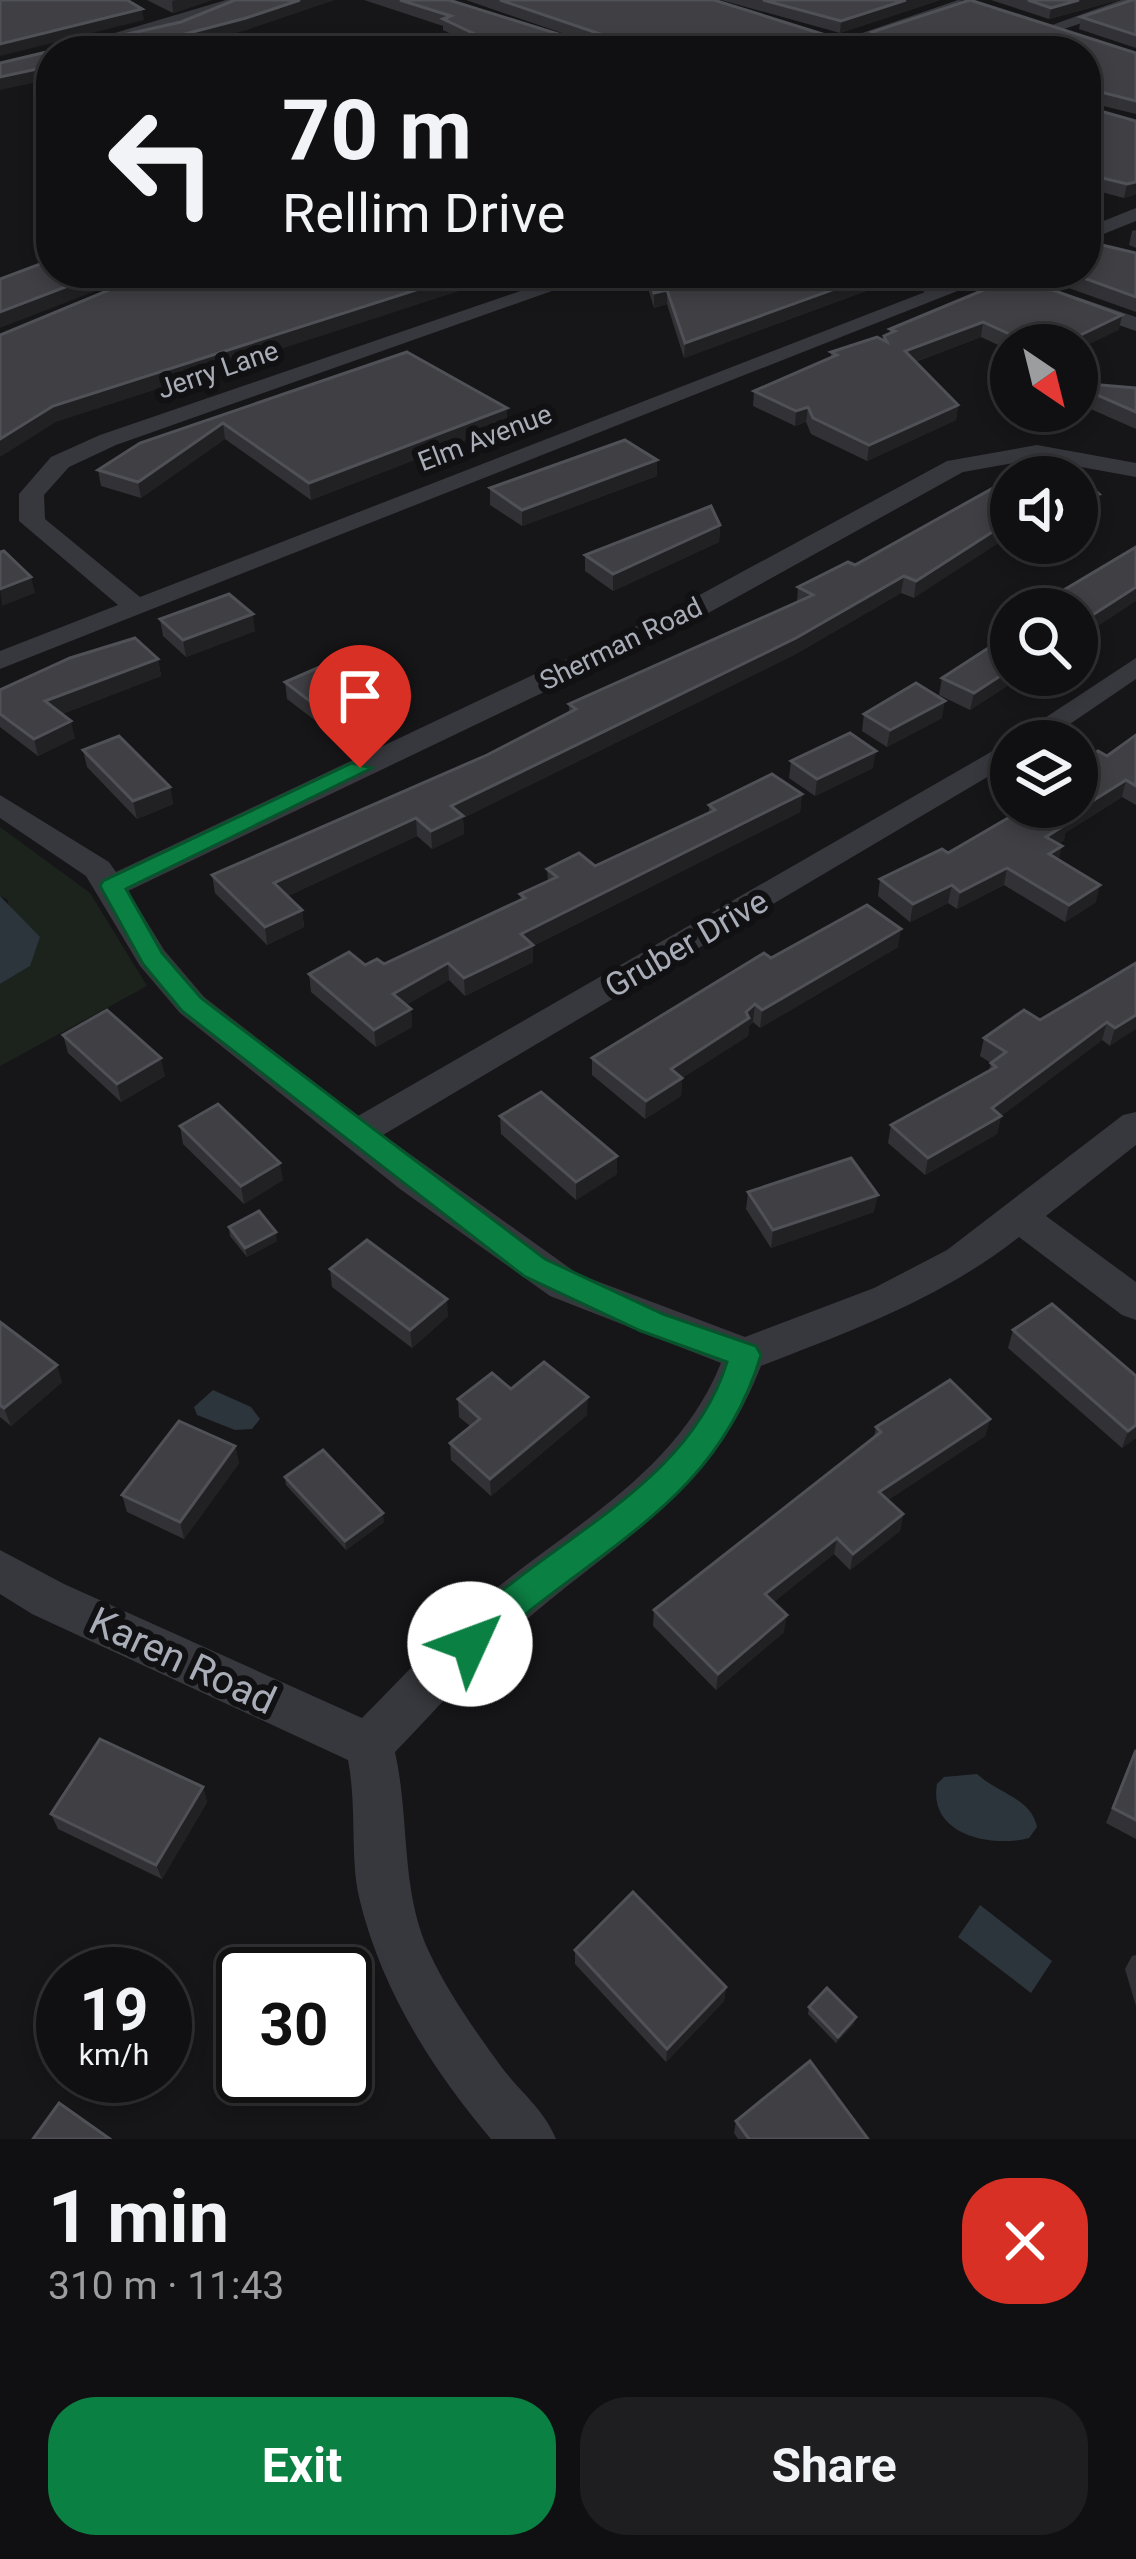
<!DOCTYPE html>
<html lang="en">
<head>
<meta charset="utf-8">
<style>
	body { margin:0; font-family:Roboto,sans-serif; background:#1e1e20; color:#f1f3f6; height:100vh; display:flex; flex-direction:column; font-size:45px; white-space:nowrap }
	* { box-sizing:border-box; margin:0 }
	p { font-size:39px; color:#9c9d9f }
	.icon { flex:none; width:66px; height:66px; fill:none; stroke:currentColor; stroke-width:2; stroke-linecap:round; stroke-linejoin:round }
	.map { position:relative; height:2139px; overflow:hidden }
	.sheet { display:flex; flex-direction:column; background:#101012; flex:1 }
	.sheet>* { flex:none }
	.top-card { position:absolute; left:36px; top:36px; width:1065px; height:252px; border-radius:48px; box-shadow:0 6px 18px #0003,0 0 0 3px #303032; background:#101012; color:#f1f3f6; overflow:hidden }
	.needle { width:78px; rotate:145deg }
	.tools { position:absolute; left:990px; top:324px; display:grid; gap:24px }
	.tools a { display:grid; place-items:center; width:108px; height:108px; border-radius:50%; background:#101012; box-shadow:0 6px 18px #0003,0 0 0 3px #303032; font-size:60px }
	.speed { position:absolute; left:36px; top:1947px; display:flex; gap:24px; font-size:60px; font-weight:700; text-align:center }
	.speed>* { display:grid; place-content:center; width:156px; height:156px; border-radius:50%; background:#101012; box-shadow:0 6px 18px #0003,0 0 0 3px #303032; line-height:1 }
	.speed small { font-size:30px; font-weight:400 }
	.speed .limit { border:6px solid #111; border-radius:18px; background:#fff; color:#111 }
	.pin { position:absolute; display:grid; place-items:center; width:102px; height:102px; color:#fff; margin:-123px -51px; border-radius:50% 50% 50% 0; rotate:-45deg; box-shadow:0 0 12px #0007 }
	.pin .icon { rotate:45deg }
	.me { position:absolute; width:132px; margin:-66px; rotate:47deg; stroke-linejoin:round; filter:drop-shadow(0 0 9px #0008) }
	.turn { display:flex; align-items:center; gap:42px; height:252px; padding:0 48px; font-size:54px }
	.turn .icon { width:156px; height:156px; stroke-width:2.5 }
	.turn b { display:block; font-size:84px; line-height:102px }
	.round { display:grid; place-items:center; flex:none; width:126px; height:126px; border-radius:48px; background:#1e1e20 }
	.summary { display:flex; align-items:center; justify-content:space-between; height:204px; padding:0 48px }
	h1 { font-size:72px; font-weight:700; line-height:90px }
	.primary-button { display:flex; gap:24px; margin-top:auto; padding:24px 48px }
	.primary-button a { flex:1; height:138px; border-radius:48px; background:#0b8043; color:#fff; font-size:48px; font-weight:700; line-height:138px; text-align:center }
	.primary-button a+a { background:#1e1e20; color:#f1f3f6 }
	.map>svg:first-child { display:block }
</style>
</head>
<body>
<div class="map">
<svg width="1136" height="2139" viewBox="0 0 1136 2139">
	<rect width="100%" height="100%" fill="#161618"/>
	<path fill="#1c231d" d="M0 827 90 893 147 986 0 1066V984L30 966 7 899 0 896Z"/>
	<g fill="#2c353c">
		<path d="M0 896 40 937 30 966 0 984Z"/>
		<path d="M213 1390 251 1407 260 1419 252 1429 235 1430 197 1415 194 1407Z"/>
		<path d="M977 1774C999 1794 1031 1798 1037 1827L1029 1838C991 1848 928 1835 937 1784L944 1777Z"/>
		<path d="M980 1905 1052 1961 1031 1993 958 1937Z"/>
	</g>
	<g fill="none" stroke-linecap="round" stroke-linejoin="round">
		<g fill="#37383d" fill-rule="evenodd">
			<path d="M226 0H247C209 29 102 51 54 51Z"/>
			<path d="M958 0 976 2 834 51H810Z"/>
			<path d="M1121 0H1136V5L1055 32 1041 29Z"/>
			<path d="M1136 208V221L1086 241V228Z"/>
			<path d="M573 273H603L116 445 69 467 44 495 45 519 140 597 925 292 887 273H915L943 285 974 273H1003L0 669V651L118 605 19 521V494L51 457 100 435Z"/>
			<path d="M1077 297 1136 317V331L1069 308 1066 303Z"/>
			<path d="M1037 445 1136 463V477L1037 459 963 472 701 617 128 891 164 950 204 997 358 1116 1010 741 1136 658V679L1045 741H1011V763L383 1135 578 1274 745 1337 874 1288 947 1250 1123 1115 1136 1112V1145L1046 1216 1136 1282V1320L1122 1315 1019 1237C942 1298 853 1330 761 1366 711 1496 617 1540 519 1626 474 1665 436 1710 395 1752 410 1819 400 1892 430 1954 447 1991 476 2032 500 2065 519 2091 544 2109 556 2139H491C432 2070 380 1987 359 1897 350 1857 357 1807 348 1760L32 1614 0 1594V1550L64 1584 362 1718C404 1676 443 1632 488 1595 575 1523 677 1472 721 1363L550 1296 400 1189 180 1013 140 966 86 876 0 818V795L109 862 116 872 681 605 947 461Z"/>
		</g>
	</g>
	<g fill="#323236">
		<path d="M147 0H212L173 13Z"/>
		<path d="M364 0H449L587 43H591L466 0H714L851 43H871L872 32 1136 53V114L1087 102 1086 51H486L443 30V26Z"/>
		<path d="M721 0H940L840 33Z"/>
		<path d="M991 0H1119L1049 19Z"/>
		<path d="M1136 0V48L1079 29 1081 17Z"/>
		<path d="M1086 107 1136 194 1124 198 1086 188Z"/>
		<path d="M1136 230V248L1129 245 1132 231Z"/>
		<path d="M1136 253V312L1049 281 1051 273H1086Z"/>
		<path d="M646 273H864L869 290 684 358 667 304 654 308 646 282Z"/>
		<path d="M998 284 1119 330 1077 345H1054L1043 341 1032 345H1011V351L981 337 915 362 958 405 956 420 867 461 811 434 806 422 795 426 753 406 754 391 831 357V352L884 340V336L889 334 890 329Z"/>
		<path d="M407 352 507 424 311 500 225 439 141 498 101 486 98 470Z"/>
		<path d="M1077 383 1136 388V429L1077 403Z"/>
		<path d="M657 460V476L522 526 490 505V488Z"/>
		<path d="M1009 478 914 598 901 593 794 655 463 818 464 834 432 849 417 836 288 896 302 910 304 927 267 945 215 893 212 875 487 755 569 712V704L797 602 798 587 855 565Z"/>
		<path d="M720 525 719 542 613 591 585 571V555Z"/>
		<path d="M160 619 255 631 186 657 163 636Z"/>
		<path d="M1011 621V675H1024L970 710 939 695 942 678 996 643 999 629Z"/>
		<path d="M158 659 161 676 62 714 75 738 38 756 0 727V690Z"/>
		<path d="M285 682 358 692 359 709 321 725 287 699Z"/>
		<path d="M864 714 942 718 887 747 862 731Z"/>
		<path d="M1136 735V805L1122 797 1065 833 1064 840 1058 844 1059 860 1096 902 1065 922 1004 885 957 909 948 903 910 922 878 896 880 879 1077 807 1107 756Z"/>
		<path d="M83 750 170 787 173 804 137 819 87 767Z"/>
		<path d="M791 761 873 768 815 796 789 778Z"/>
		<path d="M802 794 800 812 533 946V962L465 996 449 980 406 1005 411 1009 412 1027 376 1047 311 992 309 974 365 965 384 964 521 900 520 894 548 881 547 869 595 866 709 813V805Z"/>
		<path d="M898 947 760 1028 753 1022 749 1026 748 1036 682 1078 681 1096 645 1119 592 1075V1058L771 958Z"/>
		<path d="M1136 963 1110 1046 1102 1040 1001 1116 997 1134 925 1175 888 1143 891 1125 989 1070 991 1063 980 1056 984 1038 1040 1020Z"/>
		<path d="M63 1035 165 1076 121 1102 68 1053Z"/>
		<path d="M500 1116 617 1156V1174L576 1200 501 1134Z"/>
		<path d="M180 1126 283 1180 244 1204 183 1144Z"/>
		<path d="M748 1192 874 1212 771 1248 746 1209Z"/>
		<path d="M229 1227 277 1241 247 1257 230 1236Z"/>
		<path d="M330 1269 448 1316 412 1348 332 1287Z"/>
		<path d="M0 1322 62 1382 11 1426 0 1417Z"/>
		<path d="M1013 1330 1136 1376V1438L1122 1448 1008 1348Z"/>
		<path d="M511 1389 587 1415 491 1496 451 1460 450 1443 470 1426 459 1417 458 1399Z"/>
		<path d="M990 1419 985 1436 888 1500 903 1514 900 1531 850 1570 834 1554 773 1602 784 1632 716 1690 653 1626 654 1610 874 1437 876 1427Z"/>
		<path d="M235 1446 239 1463 184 1539 127 1512 122 1495Z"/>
		<path d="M285 1477 384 1522 346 1550 286 1485Z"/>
		<path d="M1136 1748V1839L1106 1823Z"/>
		<path d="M203 1787 207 1802 162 1879 58 1829 51 1814Z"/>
		<path d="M575 1950 726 1987 724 2001 666 2062 575 1964Z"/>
		<path d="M1136 1955V2006L1125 1969 1132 1956Z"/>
		<path d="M809 2007 854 2024 836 2043 808 2014Z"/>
		<path d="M736 2121 868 2139H738L734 2133Z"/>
	</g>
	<g fill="#212124">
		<path d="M176 0H212L173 13 172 1Z"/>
		<path d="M300 0H335L247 30 167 51H137L139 46Z"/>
		<path d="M906 0H940L840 33 841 21Z"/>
		<path d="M1079 0H1119L1049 19 1051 8Z"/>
		<path d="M142 9 144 20 0 56V44Z"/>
		<path d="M51 66V79L0 90V77Z"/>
		<path d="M1136 182V194L1124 198 1127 184Z"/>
		<path d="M1092 195 1089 209 1086 210V197Z"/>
		<path d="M102 273H142L0 328V312Z"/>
		<path d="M469 273H515L56 422 0 457V439L53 406Z"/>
		<path d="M871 276 869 290 684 358 685 343Z"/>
		<path d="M667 290V304L654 308V293Z"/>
		<path d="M1122 315 1119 330 1077 350V345H1074L1076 337Z"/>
		<path d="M983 322 981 337 903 366 905 351Z"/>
		<path d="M1046 326 1043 341 1032 345H1015L1016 337Z"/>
		<path d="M958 405 956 420 867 461 869 445Z"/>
		<path d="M808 407 806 422 795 426 796 411Z"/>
		<path d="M507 408V424L311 500 309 483Z"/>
		<path d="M223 423 225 439 141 498 138 482Z"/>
		<path d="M657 460V476L522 526V510Z"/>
		<path d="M1099 494 1096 510 1077 513V498Z"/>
		<path d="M1011 520V535L914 598 916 581Z"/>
		<path d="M720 525 719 542 613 591V574Z"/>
		<path d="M904 576 901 593 794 655 463 818 464 834 432 849 431 831 451 806Z"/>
		<path d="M31 577 35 593 2 606 3 613 0 589Z"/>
		<path d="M1136 587V601L1077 640V625Z"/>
		<path d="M253 614 255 631 186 657 183 640Z"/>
		<path d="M158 659 161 676 49 719 45 701Z"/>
		<path d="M1011 669V675H1024L970 710 974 693Z"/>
		<path d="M358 692 359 709 321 725 319 708Z"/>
		<path d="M945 701 942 718 887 747 890 730Z"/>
		<path d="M71 721 75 738 38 756 34 739Z"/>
		<path d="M876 751 873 768 815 796 817 779Z"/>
		<path d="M1126 780 1122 797 1065 833 1064 840 1042 854 1046 837 1062 820Z"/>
		<path d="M170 787 173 804 137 819 133 801Z"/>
		<path d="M802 794 800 812 533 946V962L465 996 464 978 521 934Z"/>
		<path d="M416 818 417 836 277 901 274 883Z"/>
		<path d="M1062 846 1058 863 1049 854Z"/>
		<path d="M1007 868 1004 885 957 909 960 892Z"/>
		<path d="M952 885 948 903 910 922 913 904Z"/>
		<path d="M1100 885 1096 902 1065 922 1069 905Z"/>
		<path d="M302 910 304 927 267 945 265 927Z"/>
		<path d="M901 929 898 947 760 1028 762 1010Z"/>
		<path d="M448 963 449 980 394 1012 393 994Z"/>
		<path d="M755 1004 753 1022 749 1026 748 1036 682 1078 681 1096 645 1119 646 1101 671 1069Z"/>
		<path d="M411 1009 412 1027 376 1047 374 1030Z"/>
		<path d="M1136 1015V1029L1110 1046 1115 1028Z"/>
		<path d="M1107 1022 1102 1040 1001 1116 997 1134 925 1175 928 1158Z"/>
		<path d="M161 1058 165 1076 121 1102 117 1084Z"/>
		<path d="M617 1156V1174L576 1200V1182Z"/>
		<path d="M280 1163 283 1180 244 1204 241 1186Z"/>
		<path d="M878 1195 874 1212 771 1248 773 1230Z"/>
		<path d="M276 1232 277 1241 247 1257 245 1248Z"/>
		<path d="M447 1299 448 1316 412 1348 410 1330Z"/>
		<path d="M57 1365 62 1382 11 1426 4 1408Z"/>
		<path d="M588 1397 587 1415 491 1496 490 1479Z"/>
		<path d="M990 1419 985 1436 876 1508 879 1492Z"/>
		<path d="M1136 1425V1438L1122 1448 1128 1431Z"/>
		<path d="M235 1446 239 1463 184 1539 180 1522Z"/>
		<path d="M383 1513 384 1522 346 1550 345 1541Z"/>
		<path d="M903 1514 900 1531 850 1570 853 1554Z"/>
		<path d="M837 1538 834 1554 763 1611 765 1594Z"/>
		<path d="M787 1615 784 1632 716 1690 718 1674Z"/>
		<path d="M203 1787 207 1802 162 1879 156 1865Z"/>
		<path d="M726 1987 724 2001 666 2062 667 2049Z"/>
		<path d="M856 2017 854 2024 836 2043 838 2037Z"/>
	</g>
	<g fill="#3f3f44" stroke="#4f5156" stroke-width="3">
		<path d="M0 0H127L142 9 0 44Z"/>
		<path d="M235 0H300L246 18 139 46 137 51H52L181 22Z"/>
		<path d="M400 0H449L587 43 618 40 500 0H714L851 43H878L883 38 872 32 970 0 1136 53V101L1089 89 1086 92V51H511L443 19 451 16Z"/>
		<path d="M763 0H906L841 21Z"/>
		<path d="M1028 0H1079L1051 8Z"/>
		<path d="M1132 0H1136V35L1081 17Z"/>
		<path d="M244 47H284L283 51H242Z"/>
		<path d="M51 51V66L0 77V63Z"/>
		<path d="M1086 107 1136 121V182L1127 184 1086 174Z"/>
		<path d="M1102 245 1136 253V297L1070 273H1086V251Z"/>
		<path d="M51 260V273H102L0 312V279Z"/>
		<path d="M150 273H469L53 406 0 439V335Z"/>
		<path d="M648 273H864L871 276 685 343 667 290 654 293Z"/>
		<path d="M1022 279 1122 315 1076 337 1046 326 1016 337 983 322 905 351 958 405 869 445 813 418 808 407 796 411 754 391 837 355 831 352 877 337 887 342 884 336 895 331 890 329 998 284Z"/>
		<path d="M407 352 507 408 309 483 223 423 138 482 98 470 140 443Z"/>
		<path d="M1077 383 1136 388V412L1077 386Z"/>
		<path d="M625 440 657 460 522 510 490 488Z"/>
		<path d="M1069 467 1099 494 1077 498V477H1014Z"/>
		<path d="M1011 478V520L916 581 904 576 796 638 451 806 463 816 431 831 416 818 274 883 302 910 265 927 212 875 487 755 576 709 569 704 813 595 798 587 848 562 855 565Z"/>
		<path d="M711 506 720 525 613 574 585 555Z"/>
		<path d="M1136 547V587L1077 625V609H1032Z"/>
		<path d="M4 551 31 577 0 589V552Z"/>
		<path d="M229 594 253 614 183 640 160 619Z"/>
		<path d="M1011 621V669L974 693 942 678 1010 634 999 629Z"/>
		<path d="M135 638 158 659 45 701 71 721 34 739 0 714V690L70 658Z"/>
		<path d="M324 665 358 692 319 708 285 682Z"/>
		<path d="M916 683 945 701 890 730 864 714Z"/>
		<path d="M850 733 876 751 817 779 791 761Z"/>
		<path d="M1136 735V786L1126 780 1062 820 1068 823 1046 837 1062 846 1049 854 1100 885 1069 905 1007 868 960 892 952 885 913 904 880 879 942 849 948 853 1027 807H1077V763L1098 751 1107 756Z"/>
		<path d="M119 736 170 787 133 801 83 750Z"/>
		<path d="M772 774 802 794 521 934 533 945 464 978 448 963 393 994 411 1009 374 1030 309 974 349 952 365 965 377 959 384 964 525 898 520 894 557 877 547 869 579 853 595 866 715 810 709 805Z"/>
		<path d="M867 905 901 929 762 1010 755 1004 746 1012 749 1018 671 1069 682 1078 646 1101 592 1058 764 953 771 958Z"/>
		<path d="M1136 963V1015L1115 1028 1107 1022 992 1108 1001 1116 928 1158 891 1125 996 1067 991 1063 1006 1052 984 1038 1024 1010 1040 1020Z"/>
		<path d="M107 1010 161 1058 117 1084 63 1035Z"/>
		<path d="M541 1092 617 1156 576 1182 500 1116Z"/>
		<path d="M218 1104 280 1163 241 1186 180 1126Z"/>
		<path d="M851 1158 878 1195 773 1230 748 1192Z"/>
		<path d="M259 1211 276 1232 245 1248 229 1227Z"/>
		<path d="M367 1240 447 1299 410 1330 330 1269Z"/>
		<path d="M1052 1304 1136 1376V1425L1128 1431 1013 1330Z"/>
		<path d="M0 1322 57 1365 4 1408 0 1405Z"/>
		<path d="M544 1362 588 1397 490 1479 450 1443 480 1419 458 1399 492 1373 511 1389Z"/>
		<path d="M950 1380 990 1419 879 1492 903 1514 853 1554 837 1538 765 1594 787 1615 718 1674 654 1610 881 1432 876 1427Z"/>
		<path d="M179 1421 235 1446 180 1522 122 1495Z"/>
		<path d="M323 1450 383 1513 345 1541 285 1477Z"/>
		<path d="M100 1739 203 1787 156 1865 51 1814Z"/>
		<path d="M1136 1750V1820L1113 1808Z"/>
		<path d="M633 1892 726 1987 667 2049 575 1950Z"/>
		<path d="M827 1988 856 2017 838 2037 809 2007Z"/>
		<path d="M810 2061 868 2139H749L736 2121Z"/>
		<path d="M59 2103 110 2139H33Z"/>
	</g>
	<path fill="#0b8043" stroke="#07532c" stroke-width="3" d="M352 763 372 768 126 889 162 953 201 998 545 1259 663 1314 756 1346 761 1355C723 1482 632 1531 533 1608 512 1625 494 1651 470 1660L457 1656 452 1644C464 1617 494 1597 517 1579 598 1517 696 1463 727 1362L641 1331 524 1276 182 1011 143 964 100 886 103 881Z"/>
	<g text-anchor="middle" stroke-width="12" stroke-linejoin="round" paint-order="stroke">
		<g font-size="27" fill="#a8adb8" stroke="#111113">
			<text transform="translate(218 370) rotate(-19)" y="9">Jerry Lane</text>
			<text transform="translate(485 438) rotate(-21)" y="9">Elm Avenue</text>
			<text transform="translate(621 644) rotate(-26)" y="9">Sherman Road</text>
		</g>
		<g font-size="33" fill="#a8adb8" stroke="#111113">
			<text transform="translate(686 943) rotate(-30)" y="12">Gruber Drive</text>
		</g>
		<g font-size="39" fill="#a8adb8" stroke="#111113">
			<text transform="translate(183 1660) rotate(25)" y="14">Karen Road</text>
		</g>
	</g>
</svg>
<div class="tools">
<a><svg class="needle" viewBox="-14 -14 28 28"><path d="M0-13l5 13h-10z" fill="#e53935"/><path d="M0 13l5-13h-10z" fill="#9c9d9f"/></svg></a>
<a><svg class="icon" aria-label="sound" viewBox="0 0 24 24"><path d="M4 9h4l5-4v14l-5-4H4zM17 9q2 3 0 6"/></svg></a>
<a><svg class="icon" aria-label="search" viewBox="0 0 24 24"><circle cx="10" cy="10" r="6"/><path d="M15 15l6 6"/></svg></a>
<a><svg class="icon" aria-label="layers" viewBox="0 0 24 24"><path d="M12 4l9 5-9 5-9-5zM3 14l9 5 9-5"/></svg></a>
</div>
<div class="speed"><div>19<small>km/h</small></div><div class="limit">30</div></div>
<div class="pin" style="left:360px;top:768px;background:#d93025"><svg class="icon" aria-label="arrive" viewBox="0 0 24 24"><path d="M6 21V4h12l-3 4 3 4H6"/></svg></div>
<svg class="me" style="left:470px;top:1644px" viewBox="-20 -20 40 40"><circle r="19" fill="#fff"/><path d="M0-13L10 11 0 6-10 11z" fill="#0b8043"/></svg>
<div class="top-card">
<div class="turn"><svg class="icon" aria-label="left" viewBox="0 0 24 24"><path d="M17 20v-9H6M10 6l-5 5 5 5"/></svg><div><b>70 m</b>Rellim Drive</div></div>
</div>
</div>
<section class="sheet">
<div class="summary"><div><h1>1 min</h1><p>310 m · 11:43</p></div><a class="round" style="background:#d93025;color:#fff"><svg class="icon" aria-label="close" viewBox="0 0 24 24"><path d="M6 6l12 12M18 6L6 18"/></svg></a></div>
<div class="primary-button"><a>Exit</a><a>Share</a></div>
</section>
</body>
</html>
